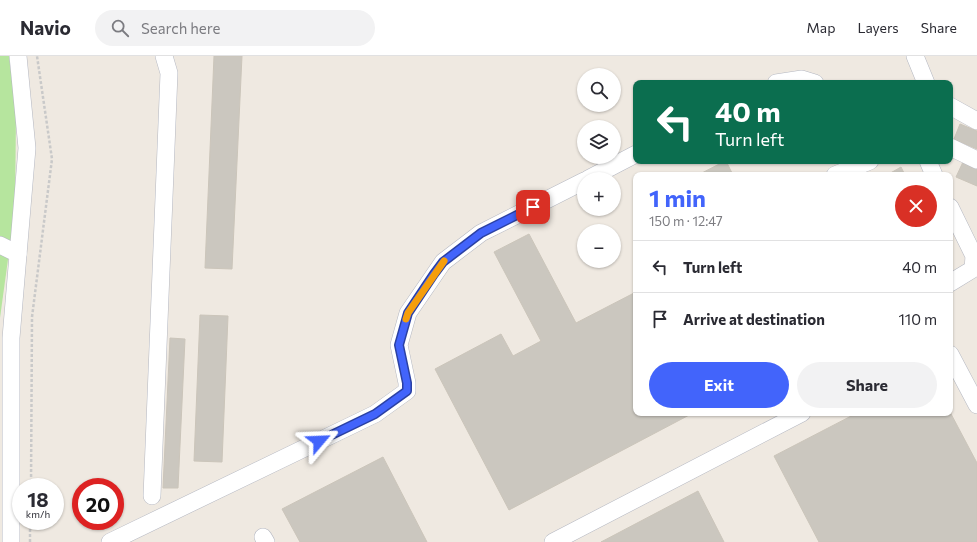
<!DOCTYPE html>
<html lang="en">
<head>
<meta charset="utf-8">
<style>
	body { margin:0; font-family:Commissioner,sans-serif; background:#f2f2f3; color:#2b2b33; height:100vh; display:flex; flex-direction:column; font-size:15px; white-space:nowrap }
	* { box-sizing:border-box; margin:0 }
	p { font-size:13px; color:#7c7c81 }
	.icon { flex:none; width:22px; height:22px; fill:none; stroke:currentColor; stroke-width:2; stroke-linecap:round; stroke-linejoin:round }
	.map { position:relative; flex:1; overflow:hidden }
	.side { position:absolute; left:633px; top:116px; width:320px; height:244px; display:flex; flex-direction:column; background:#fff; border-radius:8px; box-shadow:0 1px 3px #0004 }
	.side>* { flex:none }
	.guide { position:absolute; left:633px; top:24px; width:320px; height:84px; border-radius:8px; box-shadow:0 1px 3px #0004; background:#0b6e4f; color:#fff; overflow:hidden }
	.buttons { position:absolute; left:577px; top:12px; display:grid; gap:8px }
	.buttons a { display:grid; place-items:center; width:44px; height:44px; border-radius:50%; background:#fff; box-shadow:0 1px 3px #0004; font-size:20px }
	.speed { position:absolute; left:12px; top:422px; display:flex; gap:8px; font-size:20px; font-weight:700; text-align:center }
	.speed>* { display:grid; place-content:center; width:52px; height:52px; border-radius:50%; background:#fff; box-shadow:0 1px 3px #0004; line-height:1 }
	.speed small { font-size:10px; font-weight:400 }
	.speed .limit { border:6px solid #d22; background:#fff; color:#111 }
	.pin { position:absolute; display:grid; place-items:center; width:34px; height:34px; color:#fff; margin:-17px; border-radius:8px; box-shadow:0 2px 6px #0006 }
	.me { position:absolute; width:44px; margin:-22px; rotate:64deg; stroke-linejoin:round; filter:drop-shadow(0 0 3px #0008) }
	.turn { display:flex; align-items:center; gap:14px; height:84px; padding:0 16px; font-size:18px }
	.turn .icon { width:52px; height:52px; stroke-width:2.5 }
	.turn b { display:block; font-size:28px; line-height:34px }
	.round { display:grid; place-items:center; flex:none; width:42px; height:42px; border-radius:21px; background:#f2f2f3 }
	.headline { display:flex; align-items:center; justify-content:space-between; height:68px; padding:0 16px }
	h1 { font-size:24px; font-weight:700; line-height:30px; color:#4264fb }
	.action { display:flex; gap:8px; margin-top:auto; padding:8px 16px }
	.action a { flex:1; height:46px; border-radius:24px; background:#4264fb; color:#fff; font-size:16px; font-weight:700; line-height:46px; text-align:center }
	.action a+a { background:#f2f2f3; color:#2b2b33 }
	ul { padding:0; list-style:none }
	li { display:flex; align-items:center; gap:12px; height:52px; padding:0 16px; border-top:1px solid #e1e1e2 }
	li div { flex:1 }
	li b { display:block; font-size:15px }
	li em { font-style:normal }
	header { display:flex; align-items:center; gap:24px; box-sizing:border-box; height:56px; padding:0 20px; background:#fff; border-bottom:1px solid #e1e1e2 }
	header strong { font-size:19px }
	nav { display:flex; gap:22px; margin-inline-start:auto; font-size:14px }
	.search { width:280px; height:36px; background:#f2f2f3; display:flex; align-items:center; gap:10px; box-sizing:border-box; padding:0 14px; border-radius:22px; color:#7c7c81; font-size:15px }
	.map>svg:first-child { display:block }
</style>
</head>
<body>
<header>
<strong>Navio</strong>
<div class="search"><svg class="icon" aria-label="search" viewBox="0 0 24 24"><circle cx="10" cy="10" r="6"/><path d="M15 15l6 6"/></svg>Search here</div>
<nav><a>Map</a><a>Layers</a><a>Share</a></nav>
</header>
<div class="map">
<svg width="977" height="486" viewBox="0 0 977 486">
	<rect width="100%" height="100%" fill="#efe9e1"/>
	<path fill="#b6e59e" d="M0 0H9L16 58 15 152 0 262Z"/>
	<g fill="#cbc7bf" stroke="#cbc5ba">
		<path d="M214 0H242L232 213 205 212Z"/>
		<path d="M960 68 977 75V93L954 83Z"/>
		<path d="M725 105H726L733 119H698Z"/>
		<path d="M963 106 977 112V130L956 121Z"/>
		<path d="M901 111 905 119H887Z"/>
		<path d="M529 178 576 267 636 236V357H693L509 454 435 313 501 278 513 300 541 285 494 196Z"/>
		<path d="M200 259 228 260 222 406 194 405Z"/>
		<path d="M170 282 185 283 178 432H163Z"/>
		<path d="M950 356 977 407V486H819L774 400 857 357H950Z"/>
		<path d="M383 401 427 486H300L282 453Z"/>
		<path d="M698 435 724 486H601Z"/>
	</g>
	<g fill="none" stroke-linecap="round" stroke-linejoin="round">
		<g stroke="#b4b7c1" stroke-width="18">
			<g id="minor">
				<path d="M915 0 926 27"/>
				<path d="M776 27 802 23 815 27"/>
				<path d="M950 50 977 65"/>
				<path d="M950 91 977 104"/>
				<path d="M928 105 934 119"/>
				<path d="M835 119 870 105"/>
				<path d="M588 123 636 98"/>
				<path d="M950 151 974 200 973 213 950 227"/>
				<path d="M0 189 18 198"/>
				<path d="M950 298 977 349"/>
				<path d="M152 440 169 17 164 0"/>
				<path d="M263 481 266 486"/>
				<path d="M11 486V282L27 92 18 0"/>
				<path d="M110 486 375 358 407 335V327L399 289 408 257 443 206 481 177 584 125"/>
				<path d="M553 486 802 357"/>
			</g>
		</g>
		<g stroke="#c9c9c9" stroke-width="2.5" stroke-dasharray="3 2" stroke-linecap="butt">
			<path d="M31 431 32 261 52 103 37 0"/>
			<path d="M30 486V465"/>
		</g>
		<use href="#minor" stroke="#fff" stroke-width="17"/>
	</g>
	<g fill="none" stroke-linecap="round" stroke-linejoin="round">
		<g stroke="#2b41a3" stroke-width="10">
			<path id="route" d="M319 385 375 358 407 335V327L399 289 408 257 434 218 443 206 481 177 533 151"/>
		</g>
		<use href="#route" stroke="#4264fb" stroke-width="7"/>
		<path stroke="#f59e0b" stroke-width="7" d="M406 263 408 257 444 205"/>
	</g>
</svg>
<div class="buttons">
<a><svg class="icon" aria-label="search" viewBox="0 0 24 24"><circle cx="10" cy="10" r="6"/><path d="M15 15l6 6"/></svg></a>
<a><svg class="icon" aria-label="layers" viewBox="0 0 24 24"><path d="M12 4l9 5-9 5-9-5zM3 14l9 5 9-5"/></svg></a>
<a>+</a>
<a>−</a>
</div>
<div class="speed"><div>18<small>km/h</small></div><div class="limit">20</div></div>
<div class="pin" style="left:533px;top:151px;background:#d93025"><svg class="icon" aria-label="arrive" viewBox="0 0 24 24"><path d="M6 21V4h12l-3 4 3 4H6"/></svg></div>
<svg class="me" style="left:319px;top:385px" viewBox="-20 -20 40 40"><path d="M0-17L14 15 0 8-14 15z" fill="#4264fb" stroke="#fff" stroke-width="4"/></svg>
<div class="guide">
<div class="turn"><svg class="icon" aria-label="left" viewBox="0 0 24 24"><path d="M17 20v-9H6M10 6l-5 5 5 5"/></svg><div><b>40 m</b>Turn left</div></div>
</div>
<section class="side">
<div class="headline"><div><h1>1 min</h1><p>150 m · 12:47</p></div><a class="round" style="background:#d93025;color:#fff"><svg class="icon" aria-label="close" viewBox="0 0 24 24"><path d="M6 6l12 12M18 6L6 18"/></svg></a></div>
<ul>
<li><svg class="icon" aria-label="left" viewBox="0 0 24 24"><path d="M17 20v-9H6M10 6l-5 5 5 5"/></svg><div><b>Turn left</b></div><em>40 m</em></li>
<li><svg class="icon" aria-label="arrive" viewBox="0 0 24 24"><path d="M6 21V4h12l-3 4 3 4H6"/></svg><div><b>Arrive at destination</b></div><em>110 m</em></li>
</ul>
<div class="action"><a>Exit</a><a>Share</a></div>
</section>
</div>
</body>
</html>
